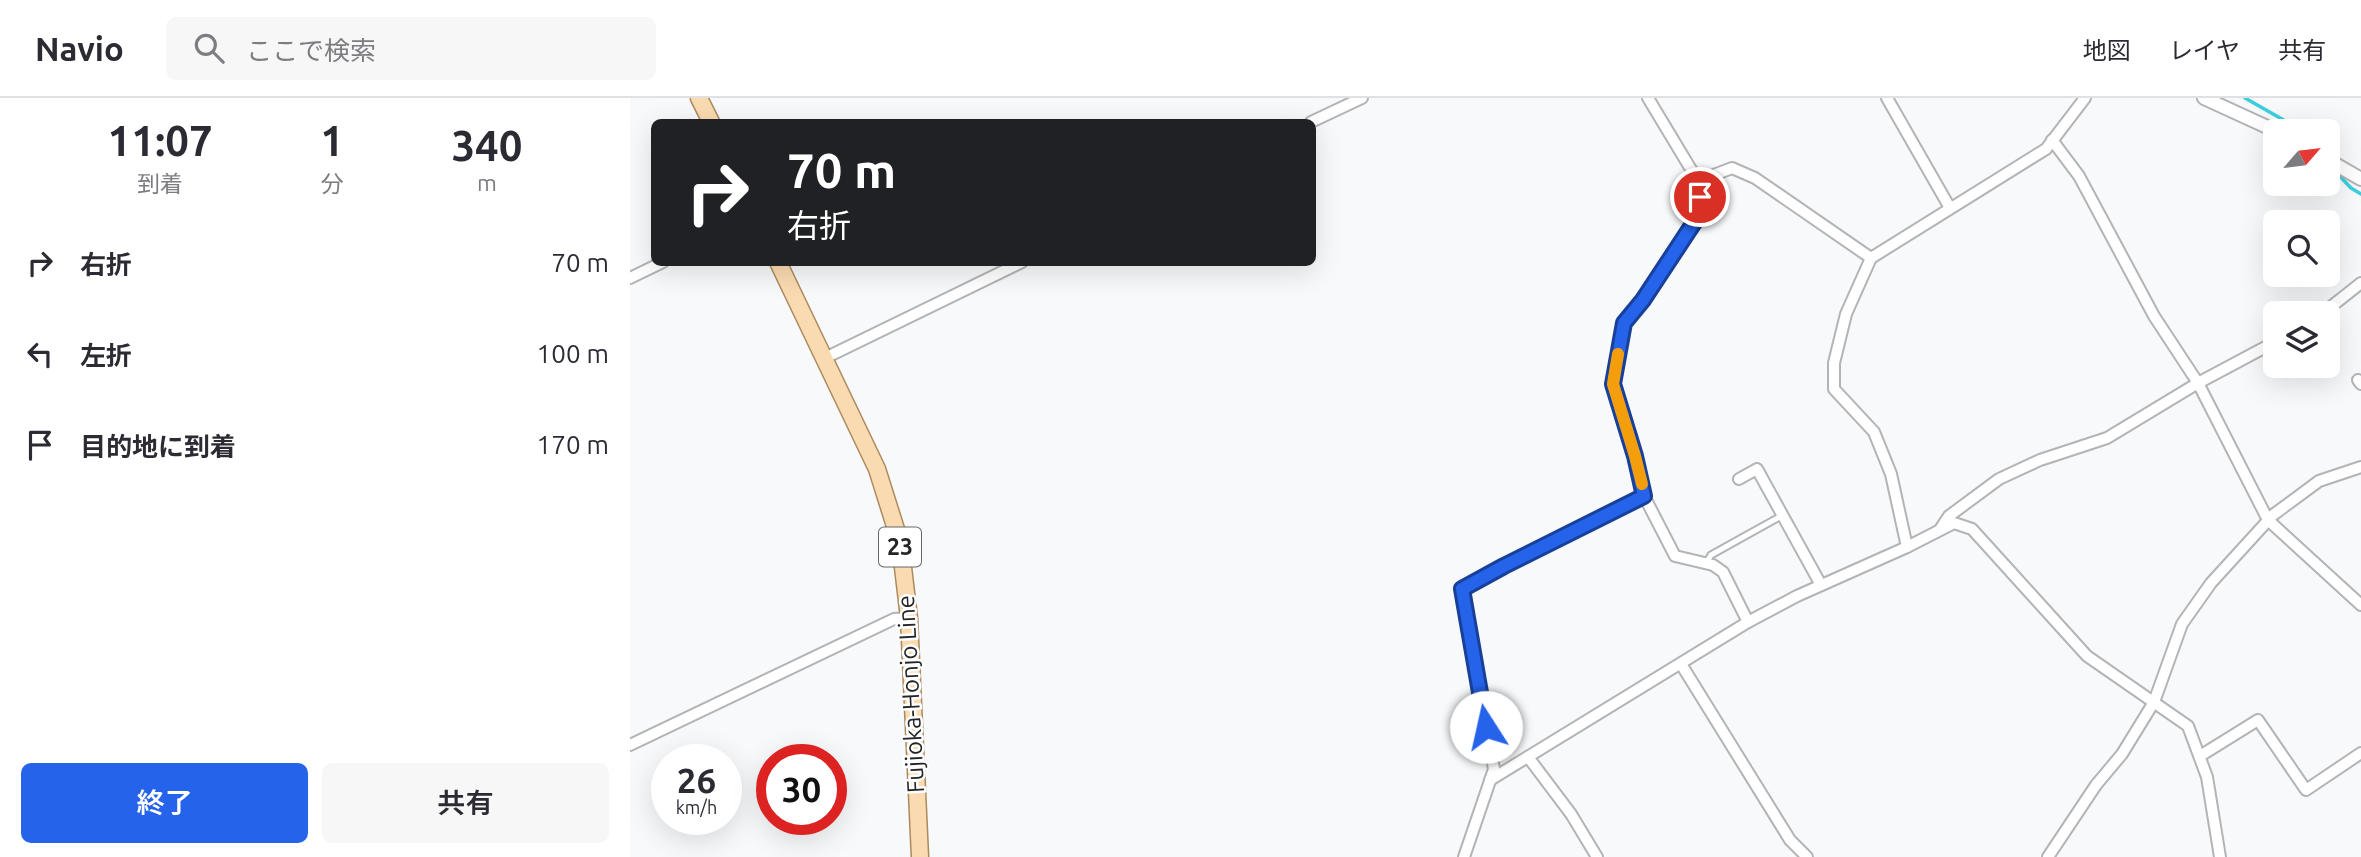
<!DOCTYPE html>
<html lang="ja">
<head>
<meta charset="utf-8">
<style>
	body { margin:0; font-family:Ubuntu,"Noto Sans JP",sans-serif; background:#f7f7f7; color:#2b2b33; height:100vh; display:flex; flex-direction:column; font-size:26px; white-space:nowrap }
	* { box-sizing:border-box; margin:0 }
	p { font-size:23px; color:#7c7c81 }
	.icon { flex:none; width:38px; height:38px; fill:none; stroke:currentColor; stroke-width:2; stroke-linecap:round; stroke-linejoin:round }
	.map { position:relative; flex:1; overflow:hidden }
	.drawer { display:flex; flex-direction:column; background:#fff; width:630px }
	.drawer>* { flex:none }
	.top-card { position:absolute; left:21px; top:21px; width:665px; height:147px; border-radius:10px; box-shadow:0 7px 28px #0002; background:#202124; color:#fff; overflow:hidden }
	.needle { width:46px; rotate:62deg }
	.tools { position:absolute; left:1633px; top:21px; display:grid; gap:14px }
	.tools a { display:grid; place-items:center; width:77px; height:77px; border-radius:10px; background:#fff; box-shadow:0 7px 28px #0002; font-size:35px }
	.speed { position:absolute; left:21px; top:646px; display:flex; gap:14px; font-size:35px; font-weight:700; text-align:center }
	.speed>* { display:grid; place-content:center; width:91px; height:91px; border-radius:50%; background:#fff; box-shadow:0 7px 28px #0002; line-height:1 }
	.speed small { font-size:18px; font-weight:400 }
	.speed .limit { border:10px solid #d22; background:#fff; color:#111 }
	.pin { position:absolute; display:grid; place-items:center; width:60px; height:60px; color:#fff; margin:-30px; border:4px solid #fff; border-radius:50%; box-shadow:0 2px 7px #0007 }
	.me { position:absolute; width:77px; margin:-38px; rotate:350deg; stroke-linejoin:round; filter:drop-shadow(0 0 5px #0008) }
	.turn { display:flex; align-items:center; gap:24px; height:147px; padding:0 21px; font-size:32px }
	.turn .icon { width:91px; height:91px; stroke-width:2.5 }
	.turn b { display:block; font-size:49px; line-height:60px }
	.eta { display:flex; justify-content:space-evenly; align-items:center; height:119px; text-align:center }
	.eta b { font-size:42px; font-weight:600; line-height:49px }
	.action { display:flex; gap:14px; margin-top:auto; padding:14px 21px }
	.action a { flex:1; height:80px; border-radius:10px; background:#2563eb; color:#fff; font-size:28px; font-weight:600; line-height:80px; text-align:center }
	.action a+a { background:#f7f7f7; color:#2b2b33 }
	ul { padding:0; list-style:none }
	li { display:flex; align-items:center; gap:21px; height:91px; padding:0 21px }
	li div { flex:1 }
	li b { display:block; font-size:26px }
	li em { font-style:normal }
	header { display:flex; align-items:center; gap:42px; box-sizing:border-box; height:98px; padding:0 35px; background:#fff; border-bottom:2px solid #e1e1e2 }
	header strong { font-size:33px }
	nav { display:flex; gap:38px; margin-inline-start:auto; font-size:24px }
	.search { width:490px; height:63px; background:#f7f7f7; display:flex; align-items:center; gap:18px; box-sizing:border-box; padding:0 24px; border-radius:10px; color:#7c7c81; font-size:26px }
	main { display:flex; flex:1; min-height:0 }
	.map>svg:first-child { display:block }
</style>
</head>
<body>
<header>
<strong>Navio</strong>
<div class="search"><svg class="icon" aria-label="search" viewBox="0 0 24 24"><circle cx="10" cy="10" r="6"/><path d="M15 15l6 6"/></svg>ここで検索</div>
<nav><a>地図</a><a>レイヤ</a><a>共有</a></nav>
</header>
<main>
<section class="drawer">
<div class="eta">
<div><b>11:07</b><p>到着</p></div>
<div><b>1</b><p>分</p></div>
<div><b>340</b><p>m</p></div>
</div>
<ul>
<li><svg class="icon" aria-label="right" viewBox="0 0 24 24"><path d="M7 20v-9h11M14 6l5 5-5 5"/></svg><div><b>右折</b></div><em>70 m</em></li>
<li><svg class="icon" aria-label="left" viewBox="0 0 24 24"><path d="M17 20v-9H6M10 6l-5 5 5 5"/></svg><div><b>左折</b></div><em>100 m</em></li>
<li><svg class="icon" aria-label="arrive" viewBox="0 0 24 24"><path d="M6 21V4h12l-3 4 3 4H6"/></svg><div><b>目的地に到着</b></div><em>170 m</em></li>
</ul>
<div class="action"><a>終了</a><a>共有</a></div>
</section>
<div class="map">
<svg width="1731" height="759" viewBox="0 0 1731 759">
	<rect width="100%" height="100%" fill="#f7f9fb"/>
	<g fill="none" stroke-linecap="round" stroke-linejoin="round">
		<g stroke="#3bcfde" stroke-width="3.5">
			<path d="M1615 0 1673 33"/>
			<path d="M1704 72 1721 90 1731 96"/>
		</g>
		<g stroke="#b2b4b6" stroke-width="9">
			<path id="service" d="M1076 465 1081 457 1153 417"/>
		</g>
		<g stroke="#b2b4b6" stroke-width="14">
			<g id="minor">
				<path d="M1018 0 1068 83 1071 114 1014 202 994 225 983 286 1005 358 1014 398 1045 458 1083 467 1093 474 1118 524"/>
				<path d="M1257 0 1320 110"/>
				<path d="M681 24 732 0"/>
				<path d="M1422 42 1449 78 1524 218 1568 285 1638 422 1731 507"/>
				<path d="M1068 83 1102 70 1125 80 1241 160"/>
				<path d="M0 180 33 164"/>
				<path d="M1693 215 1731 185"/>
				<path d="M193 261 392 164"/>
				<path d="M1728 282 1731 286"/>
				<path d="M1109 381 1127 371 1191 487"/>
				<path d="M1311 430 1319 418 1369 381 1410 362 1477 340 1568 285 1645 244"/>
				<path d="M1277 449 1261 376 1244 334 1204 291V265L1216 216 1241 160 1416 51 1455 0"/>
				<path d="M1051 566 1160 742 1177 759"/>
				<path d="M0 647 264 521 279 520"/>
				<path d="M1570 658 1628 622 1676 692 1731 655"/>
				<path d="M898 659 941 716 967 759"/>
				<path d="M860 682 1118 524 1167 498 1277 449 1324 425 1342 431 1457 558 1558 628 1577 679 1590 759"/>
				<path d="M834 759 864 671 832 491 874 468 1014 398"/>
				<path d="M1418 759 1466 687 1492 656 1524 604 1552 526 1581 485 1643 417 1689 383 1731 369"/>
			</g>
		</g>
		<g stroke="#b2b4b6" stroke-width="16">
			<g id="tertiary">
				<path d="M1574 0 1646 33"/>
				<path d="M1698 62 1731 81"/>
			</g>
		</g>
		<g stroke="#ac8a5e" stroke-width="19">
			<g id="primary">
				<path d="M69 0 81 24"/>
				<path d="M148 164 247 371 270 444 279 520 290 759"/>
			</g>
		</g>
		<use href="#service" stroke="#fff" stroke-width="5"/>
		<use href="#minor" stroke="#fff" stroke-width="10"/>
		<use href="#tertiary" stroke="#fff" stroke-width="12"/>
		<use href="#primary" stroke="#fadab0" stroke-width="16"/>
	</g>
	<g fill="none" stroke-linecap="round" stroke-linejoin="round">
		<g stroke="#184099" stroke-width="18">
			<path id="route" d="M856 629 832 491 874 468 1014 398 1005 358 983 286 994 225 1013 202 1071 114 1070 99"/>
		</g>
		<use href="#route" stroke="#2563eb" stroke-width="12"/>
		<path stroke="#f59e0b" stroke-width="12" d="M988 256 983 286 1005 358 1012 386"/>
	</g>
	<g text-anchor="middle" stroke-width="5" stroke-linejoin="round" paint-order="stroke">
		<rect fill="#fff" stroke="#666667" stroke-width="2" x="249" y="429.5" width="42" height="39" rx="5"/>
		<g font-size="23" font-weight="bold" fill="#242526">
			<text x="270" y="457">23</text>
		</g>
		<g font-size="24" fill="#242526" stroke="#fff">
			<text transform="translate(281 596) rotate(-93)" y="8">Fujioka-Honjo Line</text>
		</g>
	</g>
</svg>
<div class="tools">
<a><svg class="needle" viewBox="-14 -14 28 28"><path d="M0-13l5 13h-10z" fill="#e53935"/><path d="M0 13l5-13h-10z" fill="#7c7c81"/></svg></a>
<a><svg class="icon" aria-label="search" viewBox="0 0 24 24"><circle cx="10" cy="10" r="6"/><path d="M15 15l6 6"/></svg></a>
<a><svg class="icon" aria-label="layers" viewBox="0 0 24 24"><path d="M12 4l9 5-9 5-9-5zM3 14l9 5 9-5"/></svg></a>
</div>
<div class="speed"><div>26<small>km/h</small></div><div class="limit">30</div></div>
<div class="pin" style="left:1070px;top:99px;background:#d93025"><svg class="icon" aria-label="arrive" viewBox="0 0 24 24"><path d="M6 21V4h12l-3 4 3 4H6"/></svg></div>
<svg class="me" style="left:856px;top:629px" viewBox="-20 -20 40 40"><circle r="19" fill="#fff"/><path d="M0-13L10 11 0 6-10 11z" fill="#2563eb"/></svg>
<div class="top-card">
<div class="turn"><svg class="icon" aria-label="right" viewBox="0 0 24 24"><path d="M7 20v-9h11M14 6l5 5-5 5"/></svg><div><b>70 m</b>右折</div></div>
</div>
</div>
</main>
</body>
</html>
